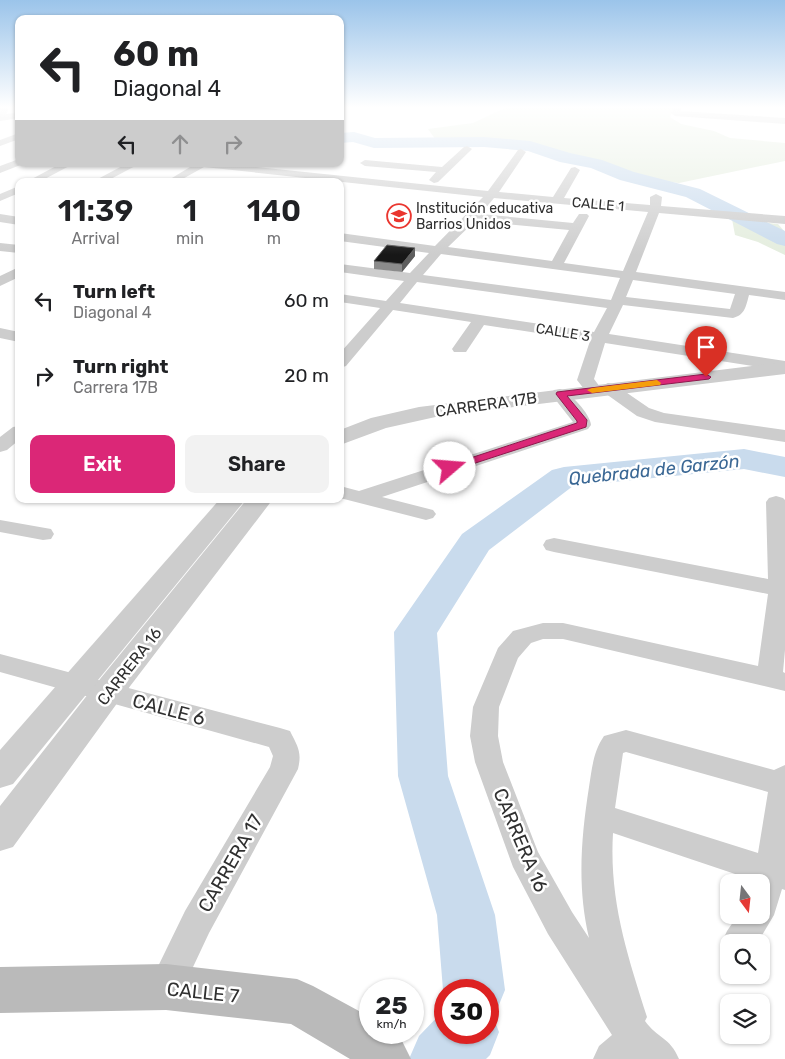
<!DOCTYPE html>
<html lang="en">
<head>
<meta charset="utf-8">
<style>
	body { margin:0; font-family:Rubik,sans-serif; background:#f2f2f2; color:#202124; height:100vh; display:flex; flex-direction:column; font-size:19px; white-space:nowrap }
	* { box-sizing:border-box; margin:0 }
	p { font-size:16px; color:#757577 }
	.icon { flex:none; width:28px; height:28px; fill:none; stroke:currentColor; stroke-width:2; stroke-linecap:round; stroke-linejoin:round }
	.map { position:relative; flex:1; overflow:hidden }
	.panel { position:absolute; left:15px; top:178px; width:329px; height:325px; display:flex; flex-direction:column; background:#fff; border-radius:10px; box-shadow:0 1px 4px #0004 }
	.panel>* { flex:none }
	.banner { position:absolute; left:15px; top:15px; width:329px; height:152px; border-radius:10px; box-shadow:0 1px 4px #0004; background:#fff; color:#202124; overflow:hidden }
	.needle { width:32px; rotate:165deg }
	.tools { position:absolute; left:720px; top:874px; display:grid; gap:10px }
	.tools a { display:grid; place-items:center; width:50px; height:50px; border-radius:10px; background:#fff; box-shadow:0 1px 4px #0004; font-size:25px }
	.speed { position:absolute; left:359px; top:979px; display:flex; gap:10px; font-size:25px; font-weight:700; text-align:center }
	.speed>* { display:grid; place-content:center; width:65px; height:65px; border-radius:50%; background:#fff; box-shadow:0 1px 4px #0004; line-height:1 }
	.speed small { font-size:12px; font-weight:400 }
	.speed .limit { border:8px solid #d22; background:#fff; color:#111 }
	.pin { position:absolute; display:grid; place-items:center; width:42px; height:42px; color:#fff; margin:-51px -21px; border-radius:50% 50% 50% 0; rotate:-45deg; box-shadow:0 0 5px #0007 }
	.pin .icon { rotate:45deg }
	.me { position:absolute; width:55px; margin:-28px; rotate:72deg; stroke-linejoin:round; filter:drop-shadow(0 0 4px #0008) }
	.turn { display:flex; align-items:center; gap:18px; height:105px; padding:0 15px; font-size:22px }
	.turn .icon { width:65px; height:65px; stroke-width:2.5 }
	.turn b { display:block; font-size:35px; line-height:42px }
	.lanes { display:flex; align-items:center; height:48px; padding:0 15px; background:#0003; justify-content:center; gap:25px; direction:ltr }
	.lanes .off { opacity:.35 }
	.eta { display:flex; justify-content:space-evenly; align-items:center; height:85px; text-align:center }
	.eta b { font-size:30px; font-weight:600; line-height:35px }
	.action { display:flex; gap:10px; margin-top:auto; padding:10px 15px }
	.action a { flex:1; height:58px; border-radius:10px; background:#db2777; color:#fff; font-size:20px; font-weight:600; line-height:58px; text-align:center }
	.action a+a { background:#f2f2f2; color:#202124 }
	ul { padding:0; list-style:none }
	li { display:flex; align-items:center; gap:15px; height:75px; padding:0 15px }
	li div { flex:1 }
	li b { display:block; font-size:19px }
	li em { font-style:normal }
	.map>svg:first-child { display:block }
</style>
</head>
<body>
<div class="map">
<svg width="785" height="1059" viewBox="0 0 785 1059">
	<rect width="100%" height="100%" fill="#fff"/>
	<g fill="#e4edde">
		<path d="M507 107H675L670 117 681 124 714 131 730 138 785 143V161L679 183 632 178 604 163 571 158 531 145 484 141 438 143 428 129 473 123Z"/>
		<path d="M732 219 778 224 785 232V255L758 242 735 235Z"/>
	</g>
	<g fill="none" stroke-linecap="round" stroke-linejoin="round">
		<g fill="#c9dbed" fill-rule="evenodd">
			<path d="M354 132 375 138 484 137 530 141 570 153 602 160 634 172 700 189 785 231V246L777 244 686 197 620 180 591 168 560 162 528 151 484 147 374 148 353 142 340 143V133Z"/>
			<path d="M744 449 785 457V477L744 469 573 486 489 550 437 633 448 776 495 915 505 990 496 1012 492 1014 499 1032 490 1055 486 1059H409L419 1036 445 1009V1032H488V990H445V995L443 990 437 915 398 776 394 632 462 534 552 470 564 467Z"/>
		</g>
		<path stroke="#cdcdcd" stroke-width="10" d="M0 110H3"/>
		<g fill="#cdcdcd" fill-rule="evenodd">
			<path d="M674 107H682L680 111 785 118V124L675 116 671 113Z"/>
			<path d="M19 112V118L0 121V115Z"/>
			<path d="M19 133V139L0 146V140Z"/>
			<path d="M467 146 472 149 470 151 438 182 434 183 429 180 436 172 365 166 360 163 365 160 442 167 464 147Z"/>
			<path d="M521 149 526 152 499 192 553 197 571 168 575 167 580 170 564 198 650 205V197L656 194 662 197 661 206 785 216V224L659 213 636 272 785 292V300L749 295C746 306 745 315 733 318L623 305 609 334 785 361V371L605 343 594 379 600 387 608 383 614 384 649 408 664 413 785 430V442L655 422 637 416 602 391 594 395 588 394 577 380 590 341 484 325 466 352H454L452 349 471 322 393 310 346 366 340 368V353L380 308 340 302V294L386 301 404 281 340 272V264L410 273 429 253 340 241V233L435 246 483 197 204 167 179 181H167L195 164H228L488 191 518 150ZM494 198 648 212 623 271 564 263 589 216 587 214H579L573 223 481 214ZM475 221 569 230 552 261 448 247ZM441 254 620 278 611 300 423 275ZM633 280 735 294 730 309 626 297ZM417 282 607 308 594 332 400 303Z"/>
			<path d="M19 159V164H23L0 173V166Z"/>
			<path d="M60 164H73L41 181H28Z"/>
			<path d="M126 164H139L107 181H94Z"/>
			<path d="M19 186V193L0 201V194Z"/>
			<path d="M0 214 19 217V225L0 222Z"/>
			<path d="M0 243 19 245V253L0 251Z"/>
			<path d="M19 267V277L0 286V276Z"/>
			<path d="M0 328 19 332V342L0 338Z"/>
			<path d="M560 389C569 391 591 415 591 425L588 429 382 497 433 510 436 514 433 518 426 520 340 498V486L359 491 573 422 551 394 554 390Z"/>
			<path d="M19 426V440L7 450 0 452V437L13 427Z"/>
			<path d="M776 496 783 498 785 500V650L783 672 785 673V691L563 639H543L531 643 518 658 499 707 498 736 503 762 538 852 572 912 589 938C577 887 581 838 589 787 592 769 593 752 604 736L626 730 774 770 785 765V890L782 889 774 915 758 942H729V954L722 942 727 931 738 915H761V882H752L753 880 613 833C609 900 627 954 647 1017L645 1021C657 1038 670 1037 679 1059H593L599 1046 612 1035 548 934 513 867 475 762 470 736 473 707 498 648 513 631 543 623H563L758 666 768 594 554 552 546 550 543 545 546 540 554 538 768 579 766 502 769 498ZM626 752 768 792 758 853 615 808 623 753Z"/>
			<path d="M0 520 51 529 54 534 51 539 43 540 0 532Z"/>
			<path d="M0 654 280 728 290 731C298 747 302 752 298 769L209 933 178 999 166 1005 154 999 148 987 185 911 270 767 273 756 269 747 0 672Z"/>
		</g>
		<g fill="#cdcdcd" fill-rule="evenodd">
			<path d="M785 362V374L440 416 386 428 340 445V430L371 418 419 407Z"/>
			<path d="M220 499H246L13 784 0 788V750Z"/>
			<path d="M247 499H273L118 702 13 847 0 851V806L96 684Z"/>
		</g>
		<path fill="#bababa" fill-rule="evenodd" d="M166 964 297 979 313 986 370 1017V1032L398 1033 411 1059H350L291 1024 166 1010 0 1013V967Z"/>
	</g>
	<path fill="#8b8b8b" d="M415 256 402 272 374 269V261Z"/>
	<path fill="#5d5d5d" d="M415 248V256L402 272V264Z"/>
	<path fill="#171717" stroke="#5d5d5d" d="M387 245 415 248 402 264 374 261Z"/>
	<linearGradient id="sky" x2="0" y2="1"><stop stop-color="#9bc4ea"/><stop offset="0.42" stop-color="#fff"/><stop offset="1" stop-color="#fff" stop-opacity="0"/></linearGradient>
	<rect width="785" height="255" fill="url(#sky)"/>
	<path fill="#db2777" stroke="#8e194d" d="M706 374 711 377 709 379 567 396 587 420 586 427 454 470 450 471 445 468 446 466 577 423V421L556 394 557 392Z"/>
	<path fill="#f59e0b" d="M657 380 661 383 660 385 592 393 587 390 592 388Z"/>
	<defs>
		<g id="school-ring" transform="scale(1.25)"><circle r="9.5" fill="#fff" stroke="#ea362f" stroke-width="1.5"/><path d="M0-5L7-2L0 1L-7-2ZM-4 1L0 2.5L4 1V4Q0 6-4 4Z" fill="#ea362f"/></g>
	</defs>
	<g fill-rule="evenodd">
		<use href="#school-ring" x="399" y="216"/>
	</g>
	<g text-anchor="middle" stroke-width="5" stroke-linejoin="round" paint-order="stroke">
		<g font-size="14" fill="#303030" stroke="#fff">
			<text transform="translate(598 204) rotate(5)" y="5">CALLE 1</text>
			<text transform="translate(563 332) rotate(9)" y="5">CALLE 3</text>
		</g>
		<g font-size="14" fill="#303030" stroke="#fff" text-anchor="start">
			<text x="416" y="213">Institución educativa<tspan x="416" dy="16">Barrios Unidos</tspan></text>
		</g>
		<g font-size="16" fill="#303030" stroke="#fff">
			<text transform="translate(486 404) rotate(-8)" y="6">CARRERA 17B</text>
			<text transform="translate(129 666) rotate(-52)" y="6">CARRERA 16</text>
		</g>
		<g font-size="18" font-style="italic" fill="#3b6895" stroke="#fff">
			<text transform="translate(654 470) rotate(-6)" y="6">Quebrada de Garzón</text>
		</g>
		<g font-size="19" fill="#303030" stroke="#fff">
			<text transform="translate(169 709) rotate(15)" y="7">CALLE 6</text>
			<text transform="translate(521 840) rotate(67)" y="7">CARRERA 16</text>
			<text transform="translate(230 863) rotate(-60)" y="7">CARRERA 17</text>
			<text transform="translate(203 992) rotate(6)" y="7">CALLE 7</text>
		</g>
	</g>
</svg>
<div class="tools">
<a><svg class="needle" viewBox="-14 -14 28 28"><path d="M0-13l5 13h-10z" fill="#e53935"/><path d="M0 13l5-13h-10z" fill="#757577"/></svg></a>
<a><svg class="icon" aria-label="search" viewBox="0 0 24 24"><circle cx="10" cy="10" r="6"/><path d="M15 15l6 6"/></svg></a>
<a><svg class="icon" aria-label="layers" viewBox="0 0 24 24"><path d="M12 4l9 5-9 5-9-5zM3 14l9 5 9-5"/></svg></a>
</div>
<div class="speed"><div>25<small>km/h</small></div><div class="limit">30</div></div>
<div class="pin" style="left:706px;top:377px;background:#d93025"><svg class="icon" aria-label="arrive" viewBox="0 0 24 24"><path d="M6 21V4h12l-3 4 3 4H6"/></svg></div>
<svg class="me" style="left:450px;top:468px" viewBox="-20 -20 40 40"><circle r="19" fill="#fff"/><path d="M0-13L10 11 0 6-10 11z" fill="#db2777"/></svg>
<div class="banner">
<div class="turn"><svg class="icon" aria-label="left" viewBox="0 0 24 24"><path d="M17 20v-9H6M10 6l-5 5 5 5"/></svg><div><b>60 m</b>Diagonal 4</div></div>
<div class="lanes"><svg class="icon" aria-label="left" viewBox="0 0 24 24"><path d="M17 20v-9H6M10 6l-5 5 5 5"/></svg><svg class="icon off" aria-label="ahead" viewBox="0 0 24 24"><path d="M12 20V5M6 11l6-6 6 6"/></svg><svg class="icon off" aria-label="right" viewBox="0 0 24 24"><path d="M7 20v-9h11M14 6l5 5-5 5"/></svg></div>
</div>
<section class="panel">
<div class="eta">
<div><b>11:39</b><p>Arrival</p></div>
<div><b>1</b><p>min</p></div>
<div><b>140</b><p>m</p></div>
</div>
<ul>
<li><svg class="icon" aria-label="left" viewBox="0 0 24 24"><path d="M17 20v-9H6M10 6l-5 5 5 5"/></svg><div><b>Turn left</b><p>Diagonal 4</p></div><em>60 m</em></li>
<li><svg class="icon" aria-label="right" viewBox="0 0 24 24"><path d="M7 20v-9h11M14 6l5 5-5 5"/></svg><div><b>Turn right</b><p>Carrera 17B</p></div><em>20 m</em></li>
</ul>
<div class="action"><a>Exit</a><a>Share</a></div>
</section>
</div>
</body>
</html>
